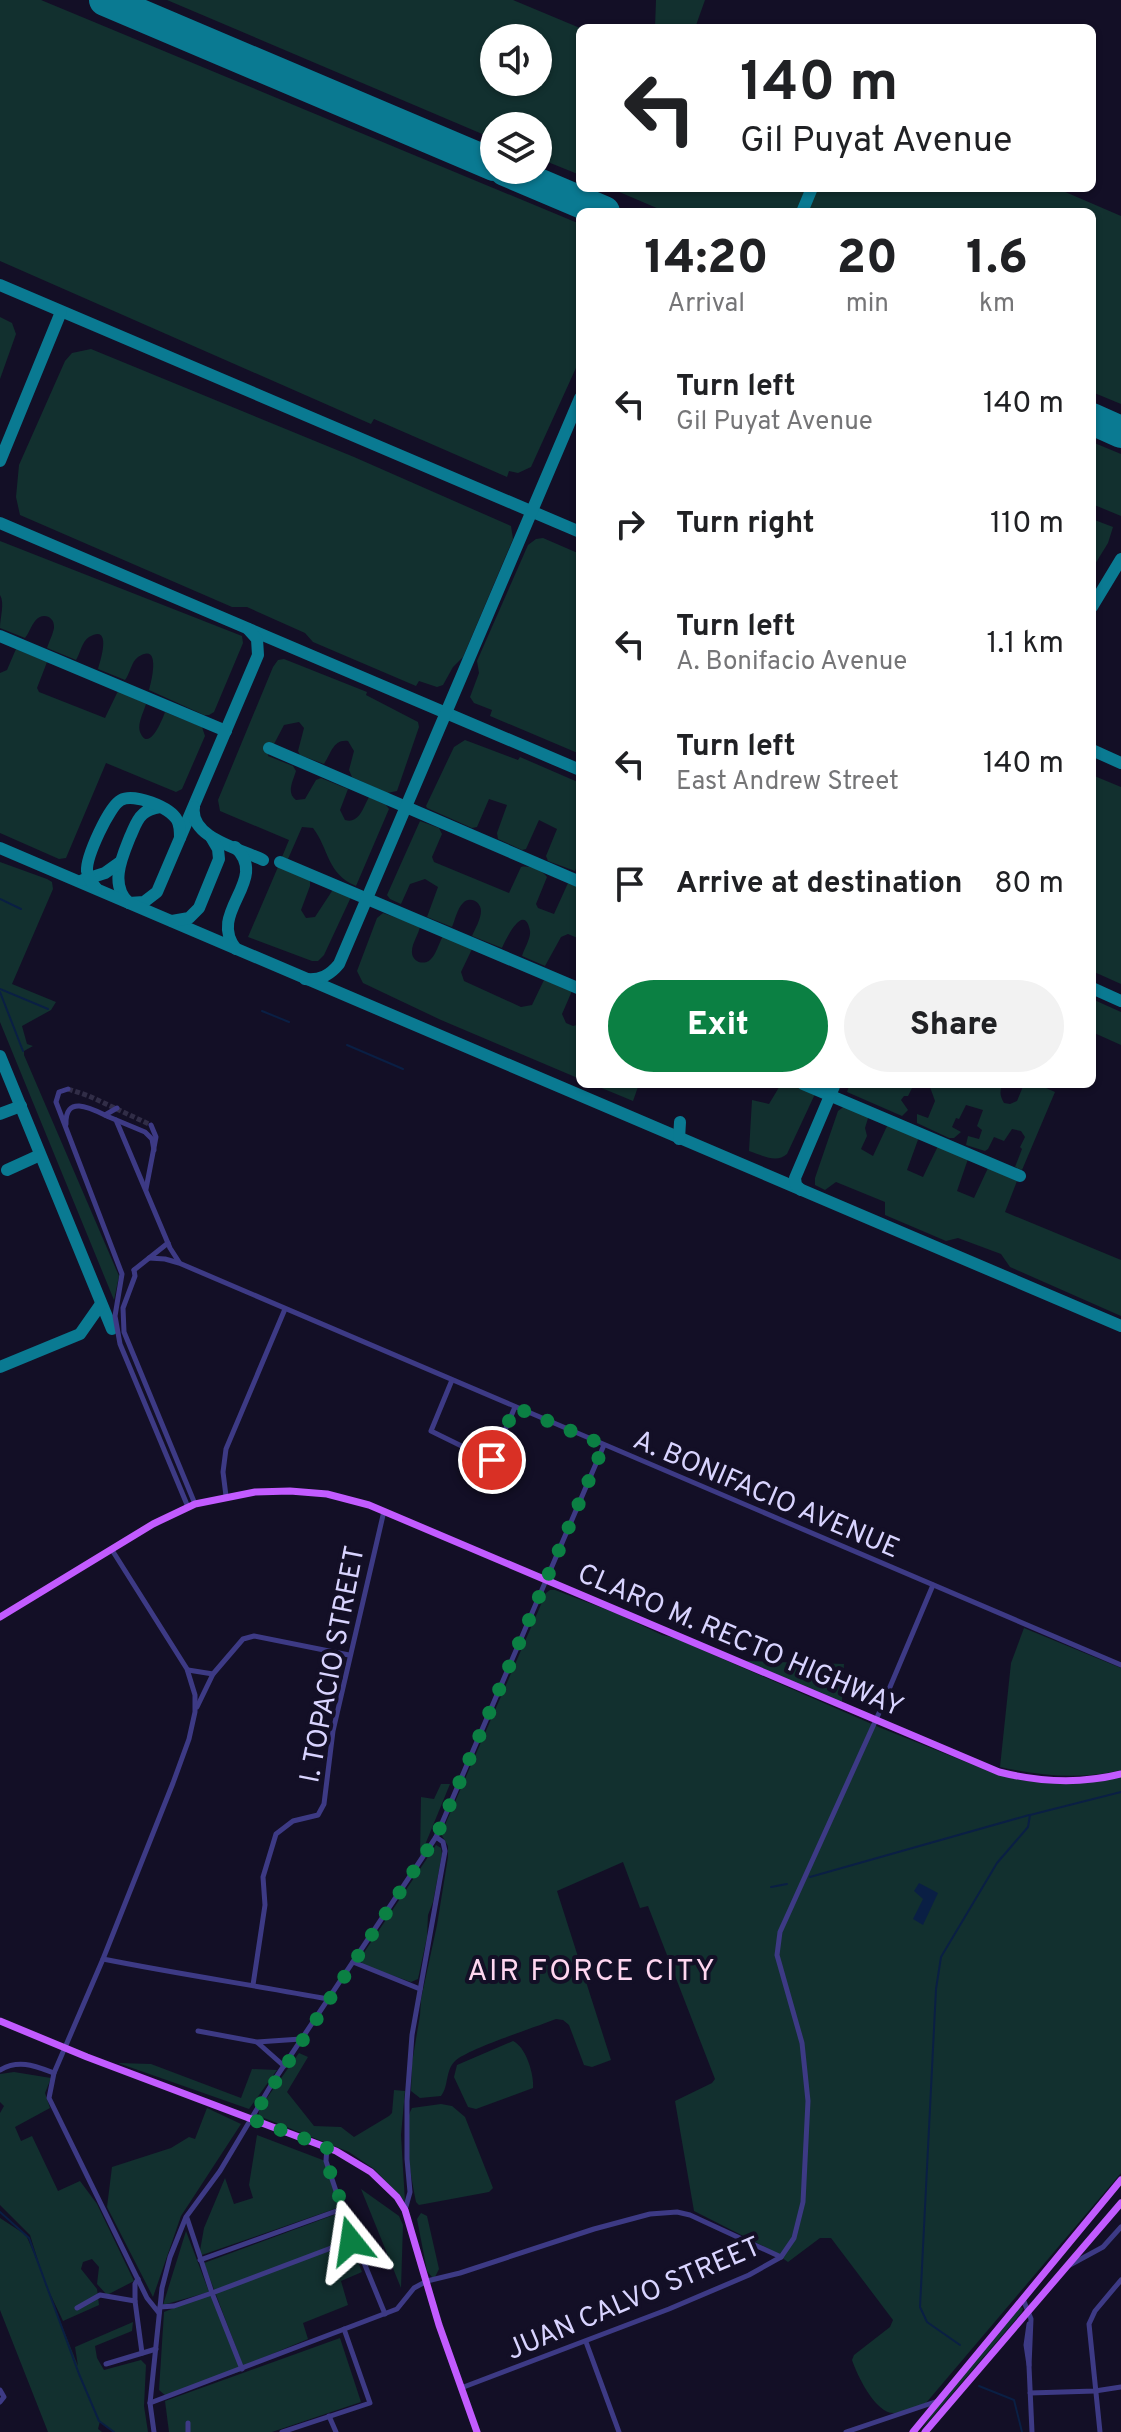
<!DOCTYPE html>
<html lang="en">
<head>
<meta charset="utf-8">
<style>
	body { margin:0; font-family:Overpass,sans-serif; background:#f2f2f2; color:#202124; height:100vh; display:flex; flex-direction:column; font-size:30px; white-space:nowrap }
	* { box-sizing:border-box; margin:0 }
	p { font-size:26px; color:#757577 }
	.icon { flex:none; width:44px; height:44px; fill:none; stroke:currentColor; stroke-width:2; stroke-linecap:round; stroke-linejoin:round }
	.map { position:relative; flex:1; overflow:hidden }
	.details { position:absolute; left:576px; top:208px; width:520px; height:880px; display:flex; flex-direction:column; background:#fff; border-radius:12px; box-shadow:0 2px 6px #0004 }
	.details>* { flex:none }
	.banner { position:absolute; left:576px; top:24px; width:520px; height:168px; border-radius:12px; box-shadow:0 2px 6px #0004; background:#fff; color:#202124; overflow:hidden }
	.buttons { position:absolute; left:480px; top:24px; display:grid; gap:16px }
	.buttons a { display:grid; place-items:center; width:72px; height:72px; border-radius:50%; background:#fff; box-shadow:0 2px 6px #0004; font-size:40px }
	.pin { position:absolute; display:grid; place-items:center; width:68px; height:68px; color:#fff; margin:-34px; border:4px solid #fff; border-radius:50%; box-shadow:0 2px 8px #0007 }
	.me { position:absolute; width:88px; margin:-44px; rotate:345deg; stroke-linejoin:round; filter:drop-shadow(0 0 6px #0008) }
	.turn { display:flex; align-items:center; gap:28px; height:168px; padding:0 32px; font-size:36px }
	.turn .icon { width:104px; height:104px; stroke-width:2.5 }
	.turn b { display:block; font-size:56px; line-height:68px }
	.eta { display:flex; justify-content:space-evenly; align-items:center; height:136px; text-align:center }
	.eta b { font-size:48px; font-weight:800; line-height:56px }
	.primary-button { display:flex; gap:16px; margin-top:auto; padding:16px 32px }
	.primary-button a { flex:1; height:92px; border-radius:48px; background:#0b8043; color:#fff; font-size:32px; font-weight:800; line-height:92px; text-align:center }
	.primary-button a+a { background:#f2f2f2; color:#202124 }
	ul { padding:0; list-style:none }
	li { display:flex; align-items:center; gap:24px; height:120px; padding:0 32px }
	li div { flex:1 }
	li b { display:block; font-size:30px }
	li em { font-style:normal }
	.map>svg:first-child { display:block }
</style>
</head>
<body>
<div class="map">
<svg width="1121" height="2432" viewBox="0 0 1121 2432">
	<rect width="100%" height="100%" fill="#130f26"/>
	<g fill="#12302f" fill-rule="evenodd">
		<path d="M0 0H41L580 224V359L531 467 518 473 509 471 507 477 374 419 371 424 0 261Z"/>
		<path d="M167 0H513L580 28V175L538 158V126H494V139ZM538 38V82H494V38Z"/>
		<path d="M656 0H705L695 28H655Z"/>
		<path d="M610 188H1056L1121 216V404L1092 392V212H666Z"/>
		<path d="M0 317 12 323 16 334 0 379Z"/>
		<path d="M91 349 354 457 511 526 513 539 463 657 453 667 443 685 437 687 419 681 416 686 313 642 305 633 247 607H232L20 515 16 497 19 465 65 361 72 353Z"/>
		<path d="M1092 442 1121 454V516L1092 504Z"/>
		<path d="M1092 519 1113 527 1108 543 1092 569Z"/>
		<path d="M543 538 580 554V754L490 716 492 710 474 703 470 697 479 673 477 661 528 545 536 539Z"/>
		<path d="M0 541 242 636 243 643 214 712 209 715H204L149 690C151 683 162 641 138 657 131 662 130 674 125 680L98 669C100 662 113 623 89 637 82 641 80 654 76 660L47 648C49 642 53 634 54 628 55 616 42 612 35 621 31 626 29 633 25 638L0 628C0 618 5 603 0 595Z"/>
		<path d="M16 649 47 662 37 688 39 692 105 718 118 691 146 704C144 711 137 724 140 732 149 754 163 718 165 712L202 727 205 736 182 789 176 792 106 763 66 858 59 859 0 833V673L7 670Z"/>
		<path d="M284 659 367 692 366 695 418 722 419 727 397 791 387 793 352 777 349 770 354 751 348 741C333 739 331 754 324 764L300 755 298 751 304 728 299 722 284 725 274 744 269 748 268 756 293 766 296 771C293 781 286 793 296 800L305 799 316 780 321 778 348 789 340 810 345 820C359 824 363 808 369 797L386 805 389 809 356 886C327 874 329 849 313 828L302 827 288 859 282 857 289 840 220 811 218 800 273 667 278 660Z"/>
		<path d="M465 740 518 760 520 757 580 783V859L575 871 548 861 546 856 557 829 539 820 526 849 522 850 498 839 497 833 507 805 489 799 477 827 472 828 427 808 426 806 454 747Z"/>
		<path d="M1092 775 1121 787V984L1092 971Z"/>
		<path d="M420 821 439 828 442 834 432 857 434 862 509 893 521 867C529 865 542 870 547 877L536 904 538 908 554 914 568 883 580 888V939L568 934 561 937 545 966 522 956C524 949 531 938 530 931 524 900 504 943 502 948L472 936C475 929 481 919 481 911 481 901 469 896 463 903 457 909 455 920 452 927L427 917 438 887 425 879 410 884 401 904 390 899 387 895Z"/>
		<path d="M0 862 47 879 52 882 53 889 12 984 56 1002 51 1010 22 1026 27 1044 33 1046 24 1051V1055L119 1276 114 1300 0 1022Z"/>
		<path d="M278 867 310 880V886L301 910 306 918 315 917 334 888 351 897 324 955 318 961H312L248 937Z"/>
		<path d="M383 913 420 926C419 934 412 943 412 951 411 961 423 966 430 960 436 955 439 943 443 936L472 949 461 972 464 981 521 1007 532 1005 544 980 572 991 562 1014 566 1023 573 1026 580 1024V1079L441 1020 363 983 357 971 377 918Z"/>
		<path d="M1092 999 1121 1012V1045L1092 1032Z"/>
		<path d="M592 1084H639L633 1101Z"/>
		<path d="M781 1084H788L815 1094 787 1154C776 1164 762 1155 749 1151L752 1100 769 1104Z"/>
		<path d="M850 1084H914L908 1096H904L901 1100 908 1110 902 1116 847 1092Z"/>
		<path d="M923 1084H1003C999 1091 1000 1096 1004 1103L1010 1104 1017 1101 1024 1084H1037L1055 1092 1022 1170 1015 1167 1022 1149 1020 1147 1025 1137 1021 1131 1012 1129 1004 1141 994 1137 988 1149 985 1151 966 1145 968 1136 979 1139 982 1130 977 1126 983 1110 966 1105 959 1119 956 1118 952 1127 961 1132 954 1138H949L917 1123V1114L928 1118 935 1101 930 1087Z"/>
		<path d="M846 1105 869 1115 865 1128 867 1136 861 1149 873 1156 888 1124 919 1137 907 1170 923 1177 938 1146 968 1159 957 1191 974 1198 988 1168 1017 1181 1005 1212 1121 1260V1316L1010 1267 1001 1254 958 1238 946 1241 885 1215V1202L836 1182 825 1190 815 1185V1178L838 1111Z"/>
		<path d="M550 1590H555L618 1614 662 1635 675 1638 881 1728 996 1774 1026 1781 1121 1776V2173L926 2403C917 2406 905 2412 895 2413 876 2415 857 2375 852 2360L854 2355 890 2327 893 2320 831 2238H820L788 2262 769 2249 694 2211 675 2101 712 2083 715 2079 648 1906 640 1908 623 1862 557 1891 611 2060 592 2067 584 2065 569 2025 563 2020 556 2019C536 2027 468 2049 455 2061 445 2071 449 2086 441 2096L420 2098 411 2091 412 2063 420 2015 421 1999 437 1925 448 1857V1846L441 1834 546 1593Z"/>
		<path d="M1024 1628 1121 1668V1770C1080 1780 1041 1776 1000 1767L1011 1663Z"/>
		<path d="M746 1661 844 1664 842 1703Z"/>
		<path d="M441 1784H450L420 1857 421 1797 434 1799Z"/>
		<path d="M436 1845 441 1848 442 1854 433 1902 428 1915 427 1937 418 1979 411 1982 362 1965 361 1957Z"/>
		<path d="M513 2041C526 2047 534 2074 533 2088L476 2109 468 2107 454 2077 457 2065Z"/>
		<path d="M299 2053 308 2057 287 2092 314 2126 341 2127 354 2137 389 2116 392 2113 394 2090 405 2091 401 2135 405 2202 374 2169 349 2152 259 2116V2109Z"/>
		<path d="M118 2063 151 2064 241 2098 252 2069 277 2070 249 2109Z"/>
		<path d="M14 2072 51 2078 45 2093 50 2108 15 2127 21 2141 32 2136 58 2191 80 2181 97 2204 134 2281 107 2295 97 2284 99 2267 92 2259 83 2262 81 2269 97 2289 99 2305 63 2321 45 2283 78 2366 75 2347 133 2322 132 2331 95 2346 97 2358 104 2370 141 2360 146 2365 144 2406 148 2432H114L100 2421 98 2429 102 2432H48L0 2310V2218L26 2235 40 2267 30 2235 0 2205V2113L4 2106 0 2102V2074Z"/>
		<path d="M441 2104 452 2106 465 2117 493 2188 489 2192 419 2205 416 2202C412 2179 400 2127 412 2108Z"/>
		<path d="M207 2108 241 2124 181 2216 153 2297 107 2207 112 2167 171 2148 189 2137 195 2139Z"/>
		<path d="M257 2135 328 2162 343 2206 199 2256 204 2228 225 2178 234 2204 253 2198 249 2185Z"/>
		<path d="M361 2189 399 2216 403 2225 401 2288Z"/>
		<path d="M339 2213 362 2272 341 2281 348 2305 303 2323 308 2339 243 2366 204 2263Z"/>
		<path d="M421 2213 427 2216 439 2269 435 2277H432L427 2271 417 2219Z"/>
		<path d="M186 2231 209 2292 163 2305Z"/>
		<path d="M212 2293 242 2371 166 2396 159 2390 164 2312Z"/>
		<path d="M1020 2307 1023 2308 1022 2312 921 2430 942 2400Z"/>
		<path d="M340 2338 361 2402 272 2432H169L165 2401Z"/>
	</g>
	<path fill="#0a1f44" d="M919 1883 938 1893 923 1925 913 1919 923 1899 914 1891Z"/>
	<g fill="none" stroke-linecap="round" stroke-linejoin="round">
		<g stroke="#0a1f44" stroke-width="2">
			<path d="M0 899 21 909"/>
			<path d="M0 989 48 1009"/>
			<path d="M0 992 23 1051"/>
			<path d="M262 1011 289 1022"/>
			<path d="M347 1045 403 1069"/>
			<path d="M810 1877 1029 1815"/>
			<path d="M771 1887 787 1884"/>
			<path d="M0 2212 29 2238 79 2374 99 2421 114 2432"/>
			<path d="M960 2345 927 2322 920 2307 936 1989 941 1957 997 1863 1028 1827 1030 1815 1121 1792"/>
			<path d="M979 2386 1014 2400 1022 2432"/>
		</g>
		<g stroke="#0a7a92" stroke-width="12">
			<path d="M802 212 812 188"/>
			<path d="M0 285 580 532"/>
			<path d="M0 461 61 312"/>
			<path d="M0 523 580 770"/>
			<path d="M1092 607 1121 559"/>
			<path d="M0 636 226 731"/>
			<path d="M269 748 580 882"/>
			<path d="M1092 750 1121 763"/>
			<path d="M160 807C154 808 148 809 143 814 136 820 134 829 130 837 122 857 109 885 129 903L144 902 157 892 258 655 257 639 248 629"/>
			<path d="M194 807C189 838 241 849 263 860"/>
			<path d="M235 847C271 880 206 912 236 949"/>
			<path d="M0 848 1121 1326"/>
			<path d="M280 862 580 989"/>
			<path d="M83 880 105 873 119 863"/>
			<path d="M96 888C92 883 88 878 87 871 86 857 109 806 121 800 134 793 170 807 177 820 180 825 180 831 180 838"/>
			<path d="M172 921 189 918 199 908 219 859 218 849 211 837"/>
			<path d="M305 979C320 981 330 975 339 964L580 398"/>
			<path d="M1092 988 1121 1001"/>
			<path d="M0 1056 112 1329"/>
			<path d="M803 1084 1020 1176"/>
			<path d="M0 1114 21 1106"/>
			<path d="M679 1139 680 1122"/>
			<path d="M7 1170 40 1155"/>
			<path d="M801 1190 796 1185 795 1178 835 1084"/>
			<path d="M0 1367 80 1334 101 1304"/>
		</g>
		<g stroke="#0a7a92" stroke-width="32">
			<path d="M105 0 494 165"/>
			<path d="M505 170 604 212"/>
			<path d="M1092 419 1121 432"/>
		</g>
		<path stroke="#312d47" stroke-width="5" stroke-dasharray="5 2.5" stroke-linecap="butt" d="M68 1089 89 1096 151 1125"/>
		<g stroke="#3d3a85" stroke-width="5">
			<path d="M68 1089 59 1092 56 1102 122 1274 115 1316 120 1344 188 1507"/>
			<path d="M105 1115 117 1108"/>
			<path d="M116 1120 170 1248 179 1262"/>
			<path d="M66 1124C65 1093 94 1110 109 1117 121 1122 133 1127 145 1132L152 1139 154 1150"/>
			<path d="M146 1189 156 1137 151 1125"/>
			<path d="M149 1258 165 1259 179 1263 1121 1665"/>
			<path d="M134 1270 135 1276 123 1308 124 1332 195 1504"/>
			<path d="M134 1270 168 1243"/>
			<path d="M452 1380 431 1431 486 1458 492 1460 515 1407"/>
			<path d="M487 1470 492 1460"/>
			<path d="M226 1496 223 1472 226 1449 285 1309"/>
			<path d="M112 1550 187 1669 195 1695V1712L189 1739 173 1783 103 1959 54 2073 49 2098 147 2298 159 2313"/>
			<path d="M188 1670 213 1674"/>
			<path d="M197 1707 213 1674 243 1639 254 1636 349 1655"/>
			<path d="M103 1959C178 1974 253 1985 328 1999"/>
			<path d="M353 1962 420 1989"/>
			<path d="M253 1985 265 1905 263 1877 276 1834 293 1821 318 1815 324 1804 333 1731 384 1511"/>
			<path d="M198 2031 257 2042 301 2039"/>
			<path d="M258 2043 284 2066"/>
			<path d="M0 2070C19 2059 35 2066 54 2073"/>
			<path d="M327 2147 326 2161 342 2209 385 2314"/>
			<path d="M405 2210 410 2192 407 2159V2101L412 2035 445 1851 443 1842 436 1837"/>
			<path d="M187 2218 212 2293 242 2369"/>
			<path d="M200 2260 342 2209"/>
			<path d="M1068 2266 1103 2247 1121 2227"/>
			<path d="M1023 2299 1031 2319 1029 2366 1032 2432"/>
			<path d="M135 2301V2284L138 2279"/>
			<path d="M160 2307 174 2306 212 2293 355 2239"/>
			<path d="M77 2308 100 2295 135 2301 142 2353"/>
			<path d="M586 2342 619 2432"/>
			<path d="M106 2364 156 2349"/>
			<path d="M1029 2365 1026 2345 1029 2324"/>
			<path d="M461 2388 669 2309 749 2275 781 2257 794 2238 803 2202 808 2101 802 2043 777 1955 780 1932 879 1713 933 1585"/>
			<path d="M0 2390 4 2397 0 2402"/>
			<path d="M1030 2393 1095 2391 1121 2387"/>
			<path d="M150 2403 397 2309 414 2288 427 2281 460 2273 594 2229 650 2214 677 2212 690 2215 781 2257"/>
			<path d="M329 2416 336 2432"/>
			<path d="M188 2423V2432"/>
			<path d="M154 2432 150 2403 162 2288 170 2257 186 2217 220 2171 273 2082 436 1837 604 1445"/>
			<path d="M282 2432 370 2403 344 2329"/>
			<path d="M846 2432 935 2402"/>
			<path d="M1100 2432 1089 2324 1095 2311 1121 2280"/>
		</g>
		<g stroke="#c25bff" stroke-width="7">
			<path d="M0 1617 153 1524 195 1504 255 1492 290 1491 327 1494 369 1505 999 1772C1039 1782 1081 1784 1121 1774"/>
			<path d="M0 2021 87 2057 336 2151 371 2172 397 2197 405 2210 439 2325 477 2432"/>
			<path d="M913 2432 1121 2180"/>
			<path d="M925 2432 1121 2203"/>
		</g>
	</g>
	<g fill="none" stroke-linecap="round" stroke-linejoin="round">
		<path stroke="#0b8043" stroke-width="14" stroke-dasharray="0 25.2" d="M351 2241 355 2239 326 2161 327 2147 251 2119 436 1837 604 1445 515 1407 492 1460"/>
	</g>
	<g text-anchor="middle" stroke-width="8" stroke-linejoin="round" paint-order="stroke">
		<g font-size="28" fill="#d9d4ff" stroke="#130f26">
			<text transform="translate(767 1493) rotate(23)" y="10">A. BONIFACIO AVENUE</text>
			<text transform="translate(741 1639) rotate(23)" y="10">CLARO M. RECTO HIGHWAY</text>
			<text transform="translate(331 1664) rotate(-79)" y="10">I. TOPACIO STREET</text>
			<text transform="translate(633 2297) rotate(-23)" y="10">JUAN CALVO STREET</text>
		</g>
		<g font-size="30" letter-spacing="2" fill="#ffd6f0" stroke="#130f26">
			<text x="592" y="1980">AIR FORCE CITY</text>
		</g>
	</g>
</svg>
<div class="buttons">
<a><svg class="icon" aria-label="sound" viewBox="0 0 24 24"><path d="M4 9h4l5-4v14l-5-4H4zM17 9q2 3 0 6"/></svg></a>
<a><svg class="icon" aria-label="layers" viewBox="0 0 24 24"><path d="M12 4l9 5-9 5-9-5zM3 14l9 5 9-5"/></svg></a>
</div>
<div class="pin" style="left:492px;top:1460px;background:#d93025"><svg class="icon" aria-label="arrive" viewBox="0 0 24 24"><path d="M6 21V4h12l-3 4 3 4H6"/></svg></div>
<svg class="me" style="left:351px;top:2241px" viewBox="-20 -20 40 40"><path d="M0-17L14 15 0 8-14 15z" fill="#0b8043" stroke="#fff" stroke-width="4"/></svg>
<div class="banner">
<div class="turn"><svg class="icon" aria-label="left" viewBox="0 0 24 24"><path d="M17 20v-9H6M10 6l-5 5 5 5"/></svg><div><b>140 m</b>Gil Puyat Avenue</div></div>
</div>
<section class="details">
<div class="eta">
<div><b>14:20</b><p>Arrival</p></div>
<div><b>20</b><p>min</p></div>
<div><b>1.6</b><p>km</p></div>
</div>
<ul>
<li><svg class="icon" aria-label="left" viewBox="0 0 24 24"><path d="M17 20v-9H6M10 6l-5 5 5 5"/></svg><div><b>Turn left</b><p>Gil Puyat Avenue</p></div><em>140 m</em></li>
<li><svg class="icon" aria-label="right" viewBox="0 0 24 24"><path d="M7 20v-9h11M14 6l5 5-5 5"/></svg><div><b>Turn right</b></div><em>110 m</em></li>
<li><svg class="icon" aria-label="left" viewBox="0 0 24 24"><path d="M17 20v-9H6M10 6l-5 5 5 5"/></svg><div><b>Turn left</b><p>A. Bonifacio Avenue</p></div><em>1.1 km</em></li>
<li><svg class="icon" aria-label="left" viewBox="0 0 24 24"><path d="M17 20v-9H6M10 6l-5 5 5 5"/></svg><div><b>Turn left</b><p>East Andrew Street</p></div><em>140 m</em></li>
<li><svg class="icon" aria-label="arrive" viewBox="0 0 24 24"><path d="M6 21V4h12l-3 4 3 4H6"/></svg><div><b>Arrive at destination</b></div><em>80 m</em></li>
</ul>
<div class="primary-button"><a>Exit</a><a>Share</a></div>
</section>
</div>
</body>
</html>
